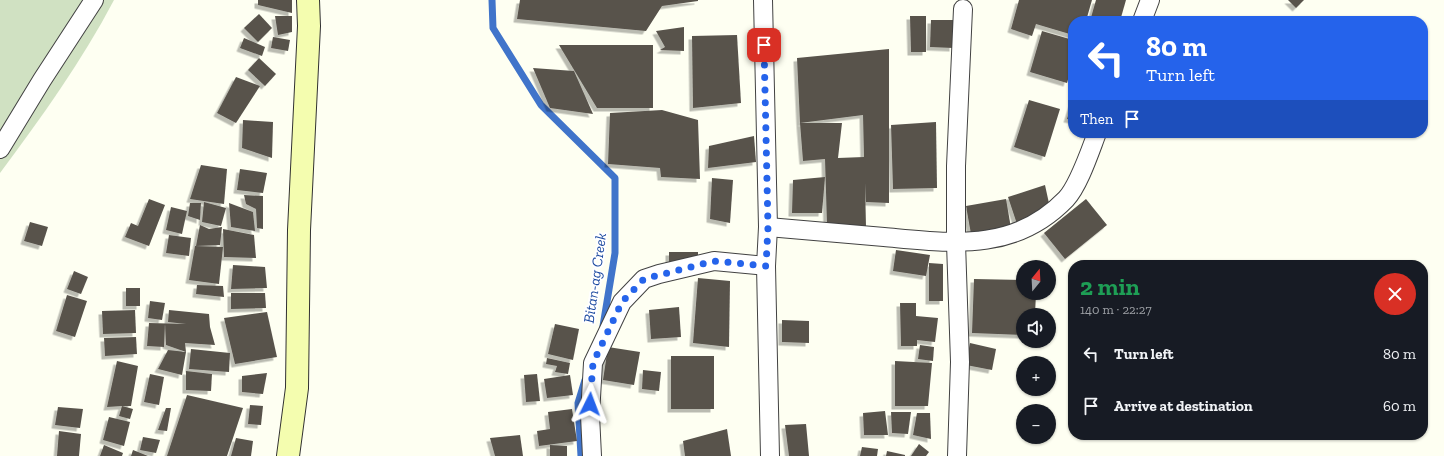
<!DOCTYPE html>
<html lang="en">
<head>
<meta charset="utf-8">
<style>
	body { margin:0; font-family:"Zilla Slab",serif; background:#20242c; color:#f1f3f6; height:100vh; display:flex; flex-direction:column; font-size:15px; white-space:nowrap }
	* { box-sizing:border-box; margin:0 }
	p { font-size:13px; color:#9ea1a6 }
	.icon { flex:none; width:22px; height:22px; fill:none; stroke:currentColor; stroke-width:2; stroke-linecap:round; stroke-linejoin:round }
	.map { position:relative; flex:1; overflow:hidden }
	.details { position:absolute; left:1068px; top:260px; width:360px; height:180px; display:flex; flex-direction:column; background:#171b24; border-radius:16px; box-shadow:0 1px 3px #0004 }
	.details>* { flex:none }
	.top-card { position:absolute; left:1068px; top:16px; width:360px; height:122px; border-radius:16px; box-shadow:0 1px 3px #0004; background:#2563eb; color:#fff; overflow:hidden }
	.needle { width:26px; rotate:18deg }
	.fabs { position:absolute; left:1016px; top:260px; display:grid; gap:8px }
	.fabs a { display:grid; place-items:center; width:40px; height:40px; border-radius:50%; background:#171b24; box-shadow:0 1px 3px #0004; font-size:20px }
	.pin { position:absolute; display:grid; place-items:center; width:34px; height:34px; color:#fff; margin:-17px; border-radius:8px; box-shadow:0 2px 6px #0006 }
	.me { position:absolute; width:44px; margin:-22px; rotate:3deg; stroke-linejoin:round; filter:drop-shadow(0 0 3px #0008) }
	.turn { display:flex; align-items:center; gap:14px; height:84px; padding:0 12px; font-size:18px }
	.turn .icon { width:52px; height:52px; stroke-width:2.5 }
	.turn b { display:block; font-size:28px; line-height:34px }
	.then { display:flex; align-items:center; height:38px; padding:0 12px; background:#0003; gap:8px; font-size:15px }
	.round { display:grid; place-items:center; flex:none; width:42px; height:42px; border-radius:21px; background:#20242c }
	.overview { display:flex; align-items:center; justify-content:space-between; height:68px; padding:0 12px }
	h1 { font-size:24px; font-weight:700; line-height:30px; color:#1e9e55 }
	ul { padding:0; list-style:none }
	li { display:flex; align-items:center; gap:12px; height:52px; padding:0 12px }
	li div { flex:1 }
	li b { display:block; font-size:15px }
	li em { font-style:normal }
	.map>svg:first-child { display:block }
</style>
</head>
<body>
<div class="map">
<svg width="1444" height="456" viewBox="0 0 1444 456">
	<defs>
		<filter id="shadow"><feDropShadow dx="-3.5" dy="3.5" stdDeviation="0" flood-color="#0004"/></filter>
	</defs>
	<rect width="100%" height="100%" fill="#fefff2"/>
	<path fill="#d0e1c2" d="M0 0H114C82 61 41 118 0 173Z"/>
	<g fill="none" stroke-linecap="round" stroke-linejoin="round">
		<g stroke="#4074ca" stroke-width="7">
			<path d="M492 0 493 28 541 105 615 178V253L603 326"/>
			<path d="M581 456 578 403 585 380"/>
		</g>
	</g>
	<g fill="#58534c" filter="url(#shadow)">
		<path d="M258 0H292V13L258 5Z"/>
		<path d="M520 0H698V1L662 6 646 31 517 19Z"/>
		<path d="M1019 0H1092L1086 21H1073V35L1036 24 1032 36 1011 29Z"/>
		<path d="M1096 0H1126L1120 21H1090Z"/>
		<path d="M1288 0H1304L1296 8Z"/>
		<path d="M259 14 272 28 258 42 244 28Z"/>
		<path d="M275 16H292V32L278 35Z"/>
		<path d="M910 16H926V52H911Z"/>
		<path d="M931 20H953V48L930 47Z"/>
		<path d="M684 27V51L660 50 665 47 656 31Z"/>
		<path d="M1042 31 1073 40V63L1067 83 1030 72Z"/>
		<path d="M737 35 741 103 693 108 692 36Z"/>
		<path d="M273 37 290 40 288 51 271 48Z"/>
		<path d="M244 38 265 47 262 56 240 48Z"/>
		<path d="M559 45H653V108H597Z"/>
		<path d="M889 49V203L866 202 865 183 866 227 827 225 825 159 803 161 800 123H842L838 158 864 157 863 115 800 123 797 58Z"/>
		<path d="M259 58 276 74 265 86 248 70Z"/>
		<path d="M533 68 574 71 593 114 550 108Z"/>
		<path d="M236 77 260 86 236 123 217 113Z"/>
		<path d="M1029 100 1060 109 1045 157 1014 147Z"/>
		<path d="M1073 100V120L1067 119Z"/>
		<path d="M662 110 698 120 700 179 661 177 660 168 608 164 610 113Z"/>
		<path d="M243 120 273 122 272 158 242 148Z"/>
		<path d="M936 122 937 188 893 189 891 125Z"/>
		<path d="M754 136 756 162 708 168 709 146Z"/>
		<path d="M201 165 227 169 224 204 190 199Z"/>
		<path d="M240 169 267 173 263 193 237 190Z"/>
		<path d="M825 177 822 213H792L793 180Z"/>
		<path d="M712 178 733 180 730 223 710 219Z"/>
		<path d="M1045 185 1050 208 1017 224 1008 197Z"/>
		<path d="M244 195 263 196V229L257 228 256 209 246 204Z"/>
		<path d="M149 199 165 205 149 246 125 237 131 223 138 226Z"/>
		<path d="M1006 199 1011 228 971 234 966 206Z"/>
		<path d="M1086 199 1107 225 1065 259 1044 233Z"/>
		<path d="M204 202 226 208 221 226 202 222Z"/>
		<path d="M190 203H201L200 220 188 216Z"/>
		<path d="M229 203 253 212 255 231 231 227Z"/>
		<path d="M171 207 187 211 182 234 166 230Z"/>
		<path d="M30 222 48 227 42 246 24 241Z"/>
		<path d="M200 225 209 229 222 227 220 245 196 246Z"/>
		<path d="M223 229 254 235 256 258 224 257Z"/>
		<path d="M169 235 191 238 189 256 166 253Z"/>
		<path d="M195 246 223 247 219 284 189 280Z"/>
		<path d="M896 250 930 255 926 276 893 271Z"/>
		<path d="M669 252H698V263L669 264Z"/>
		<path d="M929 263 943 264V301H929Z"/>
		<path d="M233 265 265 267 267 288 231 289Z"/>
		<path d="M74 271 88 277 81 294 67 289Z"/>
		<path d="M698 278 730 281 729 347 693 343Z"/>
		<path d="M974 279 1023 280V293H1036L1035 315H1023V335L972 333Z"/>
		<path d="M197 285 223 286 224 297 196 294Z"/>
		<rect x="126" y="288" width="14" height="18"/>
		<path d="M231 293H265L266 308 231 309Z"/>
		<path d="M67 295 87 301 75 337 56 331Z"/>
		<path d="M150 301 165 303 162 320 148 318Z"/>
		<path d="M900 303H916V316L938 318 935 342 917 340V346H901Z"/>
		<path d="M679 307 681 337 651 339 649 310Z"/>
		<path d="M135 310 136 333 103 334 102 311Z"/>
		<path d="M169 310 209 314 210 327 215 345 185 343 186 352 182 375 158 369 168 350 186 352 166 345 165 324 164 347 147 346 149 323 186 324 168 322Z"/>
		<path d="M267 312 277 357 235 364 224 318Z"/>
		<path d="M782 320 809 321V343L782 342Z"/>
		<path d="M555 324 579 329 573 360 548 354Z"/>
		<path d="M136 337 137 354 105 356 104 338Z"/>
		<path d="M970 343 996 349 992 370 966 365Z"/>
		<path d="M920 345 934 347 933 361 918 359Z"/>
		<path d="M608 347 640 352 634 385 603 380Z"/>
		<path d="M191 349 230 353 229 372 189 369Z"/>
		<rect x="671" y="356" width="43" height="53"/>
		<path d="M547 358 570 363 568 374 555 372 557 366 546 364Z"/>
		<path d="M117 361 138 366 131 406H122L133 409 130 419 119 416 122 406 107 407Z"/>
		<path d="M895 361 932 363 928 406H895Z"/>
		<path d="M643 370 661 372 659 391 642 389Z"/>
		<path d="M186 371 212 374 211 391 186 390Z"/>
		<path d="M267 373 263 394 242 392V376Z"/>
		<path d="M150 374 164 377 159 405 144 402Z"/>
		<path d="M537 374 540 401 526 402 524 375Z"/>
		<path d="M570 375 573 395 547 398 544 379Z"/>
		<path d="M187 395 243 408 227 456H167Z"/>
		<path d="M250 405 263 406 261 425 248 424Z"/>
		<path d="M58 407 83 409 80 428 55 425Z"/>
		<path d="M166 408H171L167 431 158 430Z"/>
		<path d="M572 409 577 441 539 446 537 431 550 429 548 412Z"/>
		<path d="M885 411 888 435H864L863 413Z"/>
		<path d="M891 412H911L908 434 892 433Z"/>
		<path d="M917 413H930L931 439 913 435Z"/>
		<path d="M109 417 130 422 124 446 103 440Z"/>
		<path d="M806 424 809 456H789L785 425Z"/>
		<path d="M727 429 731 456H685L683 441Z"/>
		<path d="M59 431 81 434 79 456H57Z"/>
		<path d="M520 435 523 456H495L490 438Z"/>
		<path d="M143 437 160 440 156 453 140 450Z"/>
		<path d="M236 438 253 441 251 456H231Z"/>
		<path d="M919 444 929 452 926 456H911Z"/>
		<path d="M104 445 123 453 122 456H100Z"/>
		<path d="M550 445 567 446V456H550Z"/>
		<path d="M862 447 878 449 877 456H860Z"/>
		<path d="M133 450 148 456H131Z"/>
		<path d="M887 451 905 455V456H886Z"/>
	</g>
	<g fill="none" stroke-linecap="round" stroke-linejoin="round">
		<g stroke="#424242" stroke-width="20">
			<g id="minor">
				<path d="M763 0 768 227 766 266 770 456"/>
				<path d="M1142 21 1150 0"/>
				<path d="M0 149 42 80 94 0"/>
				<path d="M768 227C807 230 845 234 884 237 951 243 1014 253 1066 199 1079 185 1090 151 1097 133"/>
				<path d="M592 456 590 415 593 363 622 302 644 279 659 274 714 261 766 266"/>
				<path d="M957 456 960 362 956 243V166L963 9"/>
			</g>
		</g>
		<g stroke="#313131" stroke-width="24">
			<path id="secondary" d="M288 456 297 388 299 230 309 26 308 0"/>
		</g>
		<use href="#minor" stroke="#fff" stroke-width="18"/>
		<use href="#secondary" stroke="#f4fdaf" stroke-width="22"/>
	</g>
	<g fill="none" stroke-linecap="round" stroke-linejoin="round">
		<path stroke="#2563eb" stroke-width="7" stroke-dasharray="0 12.6" d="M590 404 593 363 622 302 644 279 714 261 766 266 768 227 764 45"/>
	</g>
	<g text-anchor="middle" stroke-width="4" stroke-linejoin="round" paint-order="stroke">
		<g font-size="15" font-style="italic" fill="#1a489f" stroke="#fff">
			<text transform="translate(595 278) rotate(-82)" y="5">Bitan-ag Creek</text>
		</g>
	</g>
</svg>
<div class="fabs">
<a><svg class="needle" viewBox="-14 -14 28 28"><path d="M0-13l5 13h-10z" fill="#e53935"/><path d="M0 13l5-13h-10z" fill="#9ea1a6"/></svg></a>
<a><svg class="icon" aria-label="sound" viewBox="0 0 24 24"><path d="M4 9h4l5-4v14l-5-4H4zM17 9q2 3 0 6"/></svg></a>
<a>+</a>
<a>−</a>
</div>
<div class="pin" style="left:764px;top:45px;background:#d93025"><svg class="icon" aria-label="arrive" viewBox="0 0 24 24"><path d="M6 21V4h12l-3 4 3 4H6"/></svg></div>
<svg class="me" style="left:590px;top:404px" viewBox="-20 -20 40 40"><path d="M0-17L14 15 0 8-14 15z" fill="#2563eb" stroke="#fff" stroke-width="4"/></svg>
<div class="top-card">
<div class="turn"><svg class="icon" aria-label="left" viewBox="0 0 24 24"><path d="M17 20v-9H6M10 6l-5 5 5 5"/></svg><div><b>80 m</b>Turn left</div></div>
<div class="then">Then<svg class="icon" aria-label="arrive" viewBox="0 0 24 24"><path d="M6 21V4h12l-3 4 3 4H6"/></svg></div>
</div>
<section class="details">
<div class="overview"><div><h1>2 min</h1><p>140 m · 22:27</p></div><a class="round" style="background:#d93025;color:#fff"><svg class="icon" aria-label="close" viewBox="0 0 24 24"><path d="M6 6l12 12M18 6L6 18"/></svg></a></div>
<ul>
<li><svg class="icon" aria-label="left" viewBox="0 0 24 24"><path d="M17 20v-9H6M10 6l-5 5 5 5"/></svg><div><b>Turn left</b></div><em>80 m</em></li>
<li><svg class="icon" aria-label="arrive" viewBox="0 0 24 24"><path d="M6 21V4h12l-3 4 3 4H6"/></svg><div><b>Arrive at destination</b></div><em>60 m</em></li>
</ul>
</section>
</div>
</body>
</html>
